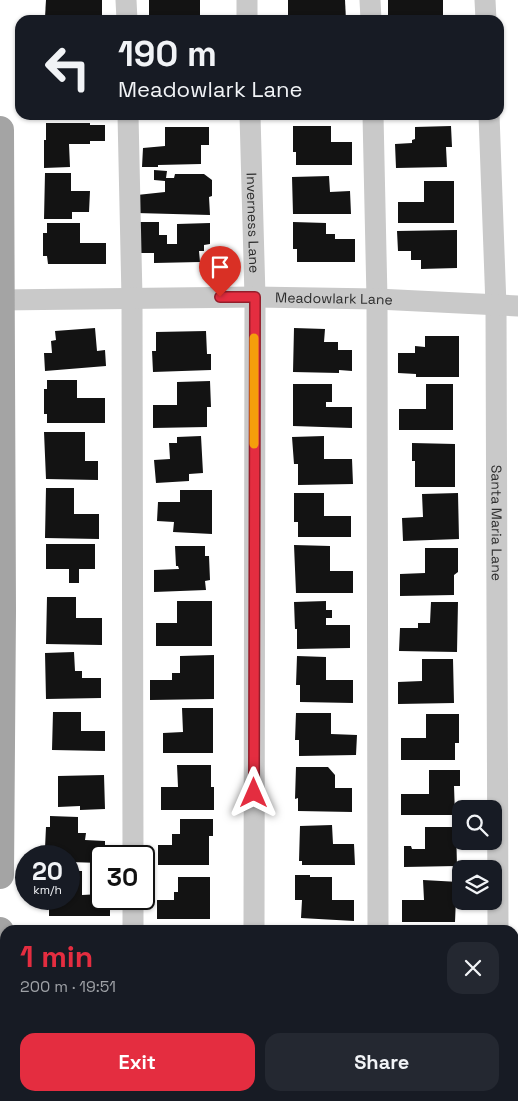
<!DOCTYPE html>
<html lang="en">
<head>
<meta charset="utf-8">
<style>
	body { margin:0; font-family:"Space Grotesk",sans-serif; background:#242831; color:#f1f3f6; height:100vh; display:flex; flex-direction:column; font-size:19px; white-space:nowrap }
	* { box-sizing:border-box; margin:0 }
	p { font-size:16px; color:#9ea1a6 }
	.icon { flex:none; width:28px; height:28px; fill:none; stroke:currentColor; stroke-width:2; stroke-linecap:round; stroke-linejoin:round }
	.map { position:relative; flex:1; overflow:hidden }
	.panel { position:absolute; left:0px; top:925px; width:519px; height:176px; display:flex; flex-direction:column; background:#171b24; border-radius:15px 15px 0 0; box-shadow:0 1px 4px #0004 }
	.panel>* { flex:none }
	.guide { position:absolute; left:15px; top:15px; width:489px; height:105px; border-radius:15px; box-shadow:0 1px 4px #0004; background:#171b24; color:#f1f3f6; overflow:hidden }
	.controls { position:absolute; left:452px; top:800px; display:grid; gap:10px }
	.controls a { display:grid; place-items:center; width:50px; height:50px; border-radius:10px; background:#171b24; box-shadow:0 1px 4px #0004; font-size:25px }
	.speed { position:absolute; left:15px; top:845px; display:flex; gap:10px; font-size:25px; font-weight:700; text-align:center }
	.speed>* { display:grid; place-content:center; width:65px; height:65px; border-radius:50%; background:#171b24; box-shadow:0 1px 4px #0004; line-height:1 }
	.speed small { font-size:12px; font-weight:400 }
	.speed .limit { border:2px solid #111; border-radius:8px; background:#fff; color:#111 }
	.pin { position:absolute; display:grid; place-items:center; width:42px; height:42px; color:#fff; margin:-51px -21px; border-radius:50% 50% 50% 0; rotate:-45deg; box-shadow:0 0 5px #0007 }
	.pin .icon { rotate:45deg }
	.me { position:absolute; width:55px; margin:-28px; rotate:0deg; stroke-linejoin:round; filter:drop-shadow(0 0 4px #0008) }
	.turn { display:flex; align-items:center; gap:18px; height:105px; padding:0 20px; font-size:22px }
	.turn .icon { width:65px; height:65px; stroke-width:2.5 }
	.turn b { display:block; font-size:35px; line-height:42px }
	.round { display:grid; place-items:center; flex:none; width:52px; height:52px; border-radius:15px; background:#242831 }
	.headline { display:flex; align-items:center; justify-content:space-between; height:85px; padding:0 20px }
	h1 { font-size:30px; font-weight:800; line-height:38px; color:#e42d40 }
	.cta { display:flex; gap:10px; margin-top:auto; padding:10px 20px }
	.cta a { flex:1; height:58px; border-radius:15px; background:#e42d40; color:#fff; font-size:20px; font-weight:800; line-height:58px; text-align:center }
	.cta a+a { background:#242831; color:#f1f3f6 }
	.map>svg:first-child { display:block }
</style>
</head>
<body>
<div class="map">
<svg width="518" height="1101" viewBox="0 0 518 1101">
	<rect width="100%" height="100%" fill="#fff"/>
	<g fill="#131313">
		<path d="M46 0H102V17H45Z"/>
		<rect x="149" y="0" width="51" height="18"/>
		<path d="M288 0H345L346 20 288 18Z"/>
		<rect x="388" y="0" width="55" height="17"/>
		<path d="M310 115H351V119L310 117Z"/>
		<rect x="394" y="115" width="50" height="2"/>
		<path d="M46 123H90V125H105V141H90V144H69L70 167 44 168V140H46Z"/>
		<path d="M293 126H331V142H352V165H296V152H293Z"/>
		<path d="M451 126 452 147H446L447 167 396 168 395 144 412 143V140L415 139V127Z"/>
		<path d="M165 127H209V145H201V164L158 165V167H142L143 148 165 146Z"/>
		<path d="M154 170 167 171 166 178H174L175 174H204L212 180V196L209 197 210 215 136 213 137 195 165 192V181L154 180Z"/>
		<path d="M45 173H71V191H90L89 212H72V219H44Z"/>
		<path d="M329 176 330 192 350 191 351 214H293L292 177Z"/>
		<path d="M424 181H454V223H398V202H424Z"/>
		<path d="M137 222H159V235H167V244H177V224L210 223V244L204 245V251H199L200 262 154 263V253H137Z"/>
		<path d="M293 222 326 223V234H335V239H355V262H297V249H293Z"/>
		<path d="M47 223H80V243H106V264H48L47 256H43V233H47Z"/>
		<path d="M457 230V268L421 269V260H411V251H398L397 231Z"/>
		<path d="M95 328 97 351 105 350 106 366 45 371 44 353H52L51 341 56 340 55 331Z"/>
		<path d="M294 328 325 329 324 342H338V350H352V371L339 370V373L293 372Z"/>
		<path d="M206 331 207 354H211V370L153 372 152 351H156V332Z"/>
		<path d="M425 336H459V377H416V374L398 373V353H415V346L425 347Z"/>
		<path d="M47 380H77V398H105V423H47V414H44V389H47Z"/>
		<path d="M210 381 211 407H207V427L153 428V405H177V382Z"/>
		<path d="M293 384H332V402H326V407H352V428L293 426Z"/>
		<path d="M426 384H453V430H399V409H426Z"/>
		<path d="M44 432H85V461H98V480L46 479Z"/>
		<path d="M201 436 203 473 189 474V481L156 483 154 460 170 459 169 443H177V437Z"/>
		<path d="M324 436V459H352L353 484 298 485V464H294L292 437Z"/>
		<path d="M412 443 455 444V487H415V461H412Z"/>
		<path d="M46 488H74V514H99V539L45 538Z"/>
		<path d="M180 490H212V534L173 532 174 522 157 521 158 502H180Z"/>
		<path d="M294 493H324V516H351V537H298V522H294Z"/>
		<path d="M458 493 459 539 403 541 402 518 423 517 422 494Z"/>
		<path d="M46 544H95V569H79V583H69V569H46Z"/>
		<path d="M294 545 330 546V571H353V593H296Z"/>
		<path d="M175 546H205V556H209L210 580 205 581 206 590 154 592V570L179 569 178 566H176Z"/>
		<path d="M425 548H458V572L454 575V595L400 596V574L425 573Z"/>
		<path d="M47 597H76V618H102V645L46 644Z"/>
		<path d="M177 601H212V646H156V623H177Z"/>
		<path d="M326 601V610H332V618H326V625H350V648L297 649V629H295L294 602Z"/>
		<path d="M431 602H458L457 652 399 651 400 628H418V623H430Z"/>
		<path d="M74 652 75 671H82V678H101V698L46 699 45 653Z"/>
		<path d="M214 655V699L150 700V680H172V673H180V656Z"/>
		<path d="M297 656 326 657V680H353V703L300 702V685H296Z"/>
		<path d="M422 659H453L454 703 398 704V682L422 681Z"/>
		<path d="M182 708H213V753H163V733L183 732Z"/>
		<path d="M53 712H81V731H105V751L52 750Z"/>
		<path d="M296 713H331V734L357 735 356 755 299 756V740H295Z"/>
		<path d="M426 714H459V743H455V760H401V738H426Z"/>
		<path d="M177 765H211V787H214V810H161V787H178Z"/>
		<path d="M296 767H328L335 775V788H352V812L298 811V798L295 799Z"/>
		<path d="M429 770H460V786H454L455 815H401V794H429Z"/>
		<path d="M104 775 105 809 80 810V806L58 807V776Z"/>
		<path d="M50 816 78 817V833H86L85 840 105 841V856H101V863L69 862V856H53V848H45L46 827H50Z"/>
		<path d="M180 819H213V836H209V865H158V845H172V834H180Z"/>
		<path d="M332 825 333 844H354L355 865H302V861H299L300 826Z"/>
		<path d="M425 827H456L457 866 404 867V846H411L412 849H425Z"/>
		<path d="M69 871H82V895L101 894V899H110V916H49V899H69Z"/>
		<path d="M295 875H310V877H332V900H354V921L301 918 302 900H295Z"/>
		<path d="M178 877H210V919H157V900H174V892H178Z"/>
		<path d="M423 880 459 882V898H456L455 922H402V900H424Z"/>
		<rect x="47" y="928" width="34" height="2"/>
	</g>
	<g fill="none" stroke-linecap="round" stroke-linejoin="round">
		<g stroke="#c9c9c9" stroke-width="21">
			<path d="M126 0 127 20"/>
			<path d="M247 0V20"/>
			<path d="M370 0 371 20"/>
			<path d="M485 0 486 20"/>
			<path d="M128 115 132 298 133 856"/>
			<path id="s1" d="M250 115 255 297 254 930"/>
			<path d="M373 115 377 299 378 930"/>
			<path id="s2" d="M489 115 496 306 498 930"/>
			<path id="s3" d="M0 300 255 297 377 299 518 306"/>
			<path d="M133 899V930"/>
			<path d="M133 1096V1101"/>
			<path d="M379 1096V1101"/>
			<path d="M498 1096V1101"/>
			<path d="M254 1101V1096"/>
		</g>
		<g stroke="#a4a4a4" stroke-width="28">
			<path d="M0 130 2 611 0 875"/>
			<path d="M0 931 2 1101"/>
		</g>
	</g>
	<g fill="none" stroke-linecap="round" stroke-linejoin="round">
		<g stroke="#941d2a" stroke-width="12">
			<path id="route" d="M220 297H255L254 793"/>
		</g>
		<use href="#route" stroke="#e42d40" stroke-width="9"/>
		<path stroke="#f59e0b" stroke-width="9" d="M254 338V444"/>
	</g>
	<g text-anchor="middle" stroke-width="5" stroke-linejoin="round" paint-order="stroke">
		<g font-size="14" fill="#2c2c2c" stroke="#fff">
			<text dy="5" stroke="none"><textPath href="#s1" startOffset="108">Inverness Lane</textPath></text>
			<text dy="5" stroke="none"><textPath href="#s3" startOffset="334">Meadowlark Lane</textPath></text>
			<text dy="5" stroke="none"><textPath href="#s2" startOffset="408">Santa Maria Lane</textPath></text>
		</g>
	</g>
</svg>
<div class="controls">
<a><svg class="icon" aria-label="search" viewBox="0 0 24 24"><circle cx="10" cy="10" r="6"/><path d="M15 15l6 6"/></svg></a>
<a><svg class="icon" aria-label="layers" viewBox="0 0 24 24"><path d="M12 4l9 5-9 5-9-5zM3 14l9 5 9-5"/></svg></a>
</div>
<div class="speed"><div>20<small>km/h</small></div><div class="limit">30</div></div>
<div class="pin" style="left:220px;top:297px;background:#d93025"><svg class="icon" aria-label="arrive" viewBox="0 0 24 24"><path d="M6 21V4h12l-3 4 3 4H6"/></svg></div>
<svg class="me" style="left:254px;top:793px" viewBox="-20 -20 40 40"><path d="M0-17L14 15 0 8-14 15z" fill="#e42d40" stroke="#fff" stroke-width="4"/></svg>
<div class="guide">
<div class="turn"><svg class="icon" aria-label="left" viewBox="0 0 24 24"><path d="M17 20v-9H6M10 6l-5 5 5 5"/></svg><div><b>190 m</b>Meadowlark Lane</div></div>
</div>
<section class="panel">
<div class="headline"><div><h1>1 min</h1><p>200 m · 19:51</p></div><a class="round"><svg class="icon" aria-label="close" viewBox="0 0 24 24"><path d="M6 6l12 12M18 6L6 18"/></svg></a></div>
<div class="cta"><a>Exit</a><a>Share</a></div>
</section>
</div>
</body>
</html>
